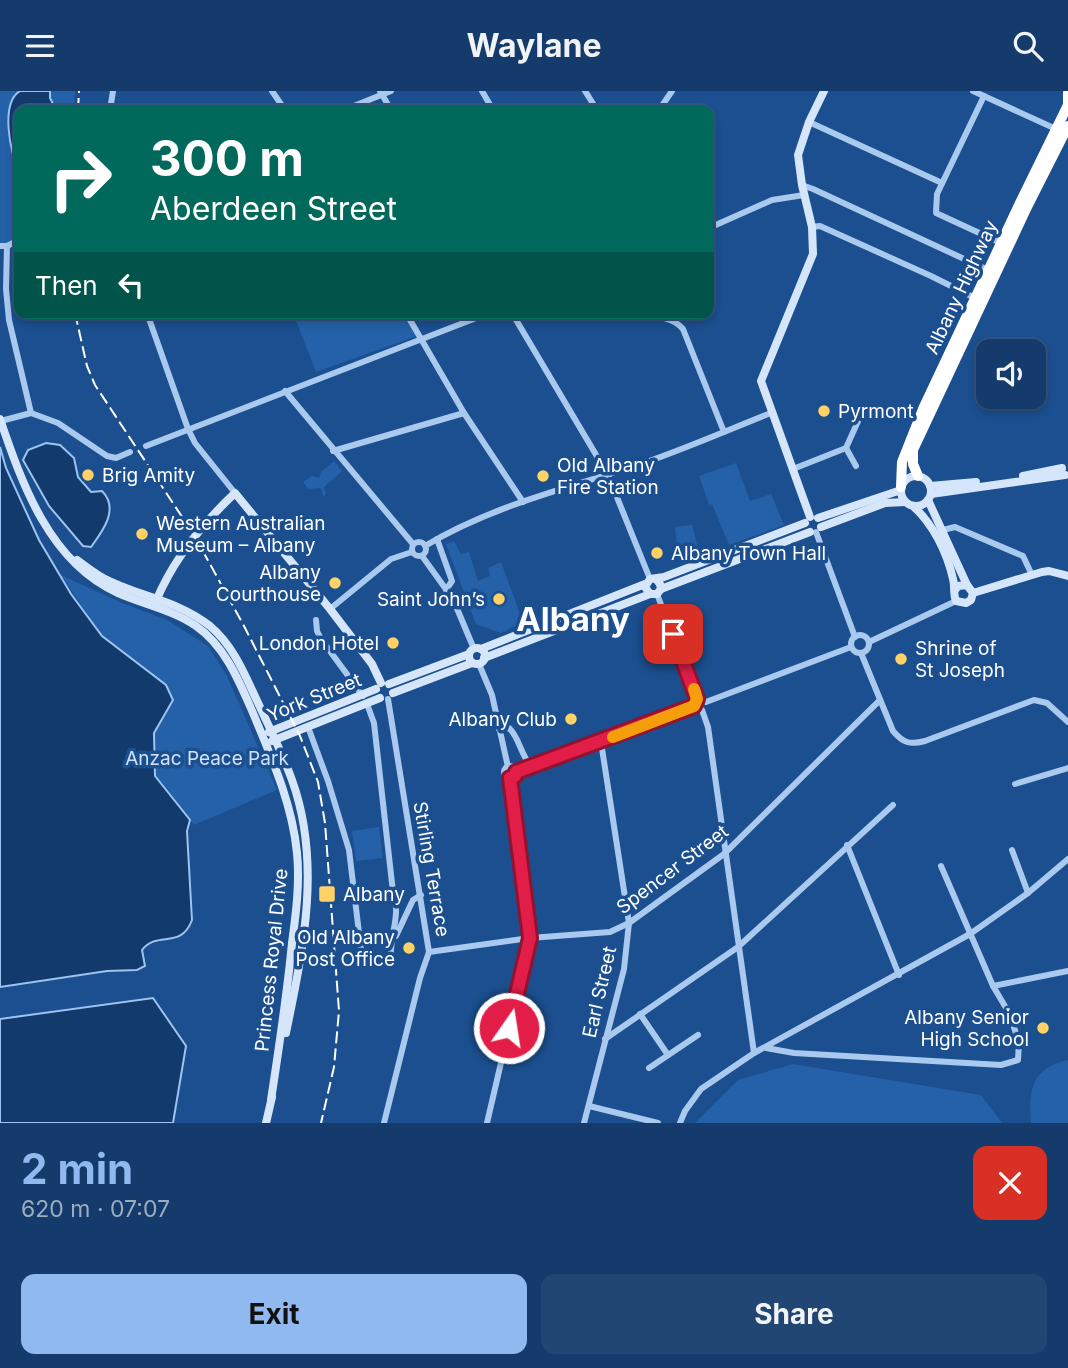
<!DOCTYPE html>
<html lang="en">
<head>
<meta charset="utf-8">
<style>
	body { margin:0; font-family:Inter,sans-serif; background:#214673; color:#f1f3f6; height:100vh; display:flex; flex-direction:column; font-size:26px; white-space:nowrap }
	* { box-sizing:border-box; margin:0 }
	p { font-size:23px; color:#9dadc1 }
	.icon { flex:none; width:38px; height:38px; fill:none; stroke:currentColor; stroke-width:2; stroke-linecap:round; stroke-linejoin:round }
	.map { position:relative; height:1032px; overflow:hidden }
	.panel { display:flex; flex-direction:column; background:#143b6b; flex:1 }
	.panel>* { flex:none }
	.hud { position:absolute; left:14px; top:14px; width:700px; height:214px; border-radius:14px; box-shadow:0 4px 10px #0003,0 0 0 2px #33557e; background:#00695c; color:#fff; overflow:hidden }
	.buttons { position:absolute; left:976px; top:248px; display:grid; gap:14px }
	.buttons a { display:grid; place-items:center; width:70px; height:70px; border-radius:14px; background:#143b6b; box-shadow:0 4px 10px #0003,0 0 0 2px #33557e; font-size:35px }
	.pin { position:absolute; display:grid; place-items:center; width:60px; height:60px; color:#fff; margin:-30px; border-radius:14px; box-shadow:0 4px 10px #0006 }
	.me { position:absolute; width:77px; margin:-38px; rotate:13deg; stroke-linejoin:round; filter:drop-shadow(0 0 5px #0008) }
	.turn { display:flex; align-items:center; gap:24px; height:147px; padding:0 21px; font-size:32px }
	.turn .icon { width:91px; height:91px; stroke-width:2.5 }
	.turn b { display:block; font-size:49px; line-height:60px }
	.then { display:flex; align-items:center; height:66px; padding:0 21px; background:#0003; gap:14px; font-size:26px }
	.round { display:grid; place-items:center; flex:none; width:74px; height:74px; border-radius:14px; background:#214673 }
	.headline { display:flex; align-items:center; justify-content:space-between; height:119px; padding:0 21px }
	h1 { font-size:42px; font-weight:700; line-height:52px; color:#90b9f0 }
	.action { display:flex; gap:14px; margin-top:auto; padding:14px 21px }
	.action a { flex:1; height:80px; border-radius:14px; background:#90b9f0; color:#111; font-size:28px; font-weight:700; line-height:80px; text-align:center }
	.action a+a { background:#214673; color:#f1f3f6 }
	header { display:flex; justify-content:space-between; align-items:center; height:91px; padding:0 21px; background:#143b6b; font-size:32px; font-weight:700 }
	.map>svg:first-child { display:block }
</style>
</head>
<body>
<header><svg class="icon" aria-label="menu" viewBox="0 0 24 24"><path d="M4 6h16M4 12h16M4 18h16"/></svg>Waylane<svg class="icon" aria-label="search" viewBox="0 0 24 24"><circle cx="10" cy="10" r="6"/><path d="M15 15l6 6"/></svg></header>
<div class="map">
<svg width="1068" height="1032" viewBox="0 0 1068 1032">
	<rect width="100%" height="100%" fill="#1b4f8f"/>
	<g fill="#2461a8">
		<path d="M0 0H75L74 19H19V149L0 154Z"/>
		<path d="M293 222H403L417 245 316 281Z"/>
		<path d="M334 370 342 380 324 396 326 403 323 406 321 397 308 398 303 391 312 385 319 387 321 381Z"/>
		<path d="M736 372 750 410 771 403 784 434 729 454 712 413 709 414 699 385Z"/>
		<path d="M692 434 698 457 677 459 675 436Z"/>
		<path d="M454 450 461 463 469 461 478 490 490 485 488 477 501 471 523 531 501 542 476 533 446 453Z"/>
		<path d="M61 484 122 512 167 529 208 555 226 583 277 699 194 734 155 685 154 642 173 609 166 594 102 545Z"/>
		<path d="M379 736 383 767 356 770 352 740Z"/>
		<path d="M1068 969V1032H1031C1028 998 1032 977 1068 969Z"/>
		<path d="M793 973 981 1004 1002 1032H695L738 989Z"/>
	</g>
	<g fill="#123a6d" stroke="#9cc4f0" stroke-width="2">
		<path d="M20 0H50V7L55 17 53 19H19V80C10 62 0 12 20 0Z"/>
		<path d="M46 352 60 354 74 367 78 386 91 401 102 400C120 418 102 441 91 456L83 455 49 415 23 369 28 359Z"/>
		<path d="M0 356 6 377 39 449 71 503 102 545 166 594 173 609 154 642 155 685 190 729 187 740 192 829C181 859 157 839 142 859L145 875 137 879 107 880 0 896Z"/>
		<path d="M153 907 186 955 173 1032H0V928Z"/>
	</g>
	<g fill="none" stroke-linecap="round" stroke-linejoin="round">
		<g stroke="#a9c9ee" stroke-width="6">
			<path d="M272 0 285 19"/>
			<path d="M380 0 391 19"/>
			<path d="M482 0 493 19"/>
			<path d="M585 0 597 19"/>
			<path d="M973 0 1056 38"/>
			<path d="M984 5 937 103 936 122 1001 152"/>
			<path d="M110 19 113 0"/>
			<path d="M344 19 391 0"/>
			<path d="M659 19 672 0"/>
			<path d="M809 31 942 92"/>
			<path d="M802 94 813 98 988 179"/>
			<path d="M812 136 820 135 931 185 975 207"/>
			<path d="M709 137 772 109 804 104"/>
			<path d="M0 155H7L19 149"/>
			<path d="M7 155 6 198 9 229 31 322"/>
			<path d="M147 222 188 338 195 352 235 402"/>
			<path d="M406 222 464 322 523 411"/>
			<path d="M512 222 608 384 650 488"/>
			<path d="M623 222C643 227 669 221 683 238L724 341"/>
			<path d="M285 300 413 453"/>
			<path d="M1 330 31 322 58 332 107 365 116 367 130 361"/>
			<path d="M146 355 489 222"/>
			<path d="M846 357 856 375"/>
			<path d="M333 360 464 322"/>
			<path d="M793 378 846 357 863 319"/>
			<path d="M943 439 955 436 1023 465 1032 484"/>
			<path d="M816 441 855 546"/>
			<path d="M437 448 452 490 446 499"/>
			<circle cx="419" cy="458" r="7"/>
			<path d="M425 455C491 415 568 397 641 373 685 358 728 339 771 322"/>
			<path d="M422 465 453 508 474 558"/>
			<path d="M657 503 697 608"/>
			<path d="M330 518 391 468 412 461"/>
			<path d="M316 529 317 540 321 548 363 605"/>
			<circle cx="860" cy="553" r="9"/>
			<path d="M869 551 956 510"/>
			<path d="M861 562 893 640C903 652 910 654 925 650L1034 609 1047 612 1068 631"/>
			<path d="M479 573 492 604 508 676"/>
			<path d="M706 611 851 556"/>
			<path d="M702 619 708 636 754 962"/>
			<path d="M308 636 328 690 349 759 363 875 391 872C388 847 402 825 393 801L374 632 367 613"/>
			<path d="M499 638 509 637C520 647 520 664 532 676"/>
			<circle cx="510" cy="681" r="6"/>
			<path d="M516 681 694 615"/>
			<path d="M1015 693 1068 677"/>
			<path d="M847 754 899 884"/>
			<path d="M1012 759 1028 802"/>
			<path d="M396 845 413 809 421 804"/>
			<path d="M429 861 530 847 610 841 629 832 724 763 880 609"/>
			<path d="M993 895 1068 880"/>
			<path d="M640 923 668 964"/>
			<path d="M605 948 738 856 893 714"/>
			<path d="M766 957 794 962 1001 974 1018 969 1019 951 1009 922 993 895 941 775"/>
			<path d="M649 977 698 944"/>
			<path d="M589 1015 658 1032"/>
			<path d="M384 1032 420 887 429 861 388 608"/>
			<path d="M487 1032 530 847 510 687"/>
			<path d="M584 1032 624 878 629 832 601 651"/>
			<path d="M680 1032 685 1020 701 998 754 962 970 843 1028 802 1068 768"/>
		</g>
		<g stroke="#d6e6fa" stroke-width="8">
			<path d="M0 328C22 393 50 472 118 502 143 513 173 519 196 535 225 555 239 590 253 622 272 668 292 712 297 762 300 792 296 822 292 852 287 905 279 957 271 1009"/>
			<path d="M1023 385 1062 377"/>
			<circle cx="916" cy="400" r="15"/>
			<path d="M930 395 976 391"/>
			<path d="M931 403 1065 384"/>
			<path d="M928 409 967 494"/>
			<path d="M913 415C933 433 947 461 953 488 955 495 953 503 956 510L966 512 971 509 973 502 967 494 958 495 955 499"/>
			<path d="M810 426 761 290 813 163 812 136 802 94 798 64 809 31 824 0"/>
			<path d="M818 427 901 399"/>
			<path d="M821 436 885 412 905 411"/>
			<path d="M77 469C85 475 94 482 103 487 139 506 175 508 210 535 235 556 246 587 260 616 271 640 283 664 292 689 322 772 303 859 286 942"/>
			<path d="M657 489 660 493 661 498 657 503H650L645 496 650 488 664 486 805 432"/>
			<path d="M661 498 810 441"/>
			<path d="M973 502 1042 481 1049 480 1068 485"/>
			<path d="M156 510C174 467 202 433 235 402L330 518 372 573 381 592"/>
			<circle cx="477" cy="565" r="8"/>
			<path d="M481 558 645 493"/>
			<path d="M484 567 650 503"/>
			<path d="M389 593 469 563"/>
			<path d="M393 602 472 572"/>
			<path d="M269 641 376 598"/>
			<path d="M272 650 380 607"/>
			<path d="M266 1032 272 1006"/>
		</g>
		<g stroke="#fff" stroke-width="10">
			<path d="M1068 2V12"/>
			<path d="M918 385 913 373V359L1027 116 1068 35"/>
			<path d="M901 396 902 371 923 318 1020 112 1068 14"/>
		</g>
		<g stroke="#fff" stroke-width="2" stroke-dasharray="12 5" stroke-linecap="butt">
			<path d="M78 19 79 0"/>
			<path d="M75 222 87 275 95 294 194 444 244 535 300 645 318 691 325 732 339 920 334 976 321 1032"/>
		</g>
	</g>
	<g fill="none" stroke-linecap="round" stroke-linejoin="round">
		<g stroke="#92132f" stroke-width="18">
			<path id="route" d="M509 937 530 847 510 687 515 685 516 681 694 615 697 608 673 543"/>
		</g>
		<use href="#route" stroke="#e11d48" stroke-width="12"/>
		<path stroke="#f59e0b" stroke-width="12" d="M613 646 694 615 697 608 694 598"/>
	</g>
	<g fill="#ffd166" stroke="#1b4f8f" stroke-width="2.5">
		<circle cx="824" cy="320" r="7"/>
		<circle cx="88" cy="384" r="7"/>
		<circle cx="543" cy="385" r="7"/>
		<circle cx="142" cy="443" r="7"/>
		<circle cx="657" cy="462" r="7"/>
		<circle cx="335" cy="492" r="7"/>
		<circle cx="499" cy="508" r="7"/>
		<circle cx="393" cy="552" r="7"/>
		<circle cx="901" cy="568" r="7"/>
		<circle cx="571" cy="628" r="7"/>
		<rect x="318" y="794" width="18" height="18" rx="3.5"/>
		<circle cx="409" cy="857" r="7"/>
		<circle cx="1043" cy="937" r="7"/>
	</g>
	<g text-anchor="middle" stroke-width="7" stroke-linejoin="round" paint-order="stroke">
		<g font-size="19" fill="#fff" stroke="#1b4f8f">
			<text transform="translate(961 196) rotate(-65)" y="7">Albany Highway</text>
			<text transform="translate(314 606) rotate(-22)" y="7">York Street</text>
			<text transform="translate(432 778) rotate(80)" y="7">Stirling Terrace</text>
			<text transform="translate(672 778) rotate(-37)" y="7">Spencer Street</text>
			<text transform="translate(271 869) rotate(-84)" y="7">Princess Royal Drive</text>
			<text transform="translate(599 901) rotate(-77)" y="7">Earl Street</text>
		</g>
		<g font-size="19" fill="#fff" stroke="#1b4f8f" text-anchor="start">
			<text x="838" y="327">Pyrmont</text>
			<text x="557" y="381">Old Albany<tspan x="557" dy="22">Fire Station</tspan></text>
			<text x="102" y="391">Brig Amity</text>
			<text x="156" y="439">Western Australian<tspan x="156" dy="22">Museum – Albany</tspan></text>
			<text x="671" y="469">Albany Town Hall</text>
			<text x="321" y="488" text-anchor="end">Albany<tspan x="321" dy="22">Courthouse</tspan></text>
			<text x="485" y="515" text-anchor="end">Saint John’s</text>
			<text x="379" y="559" text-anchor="end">London Hotel</text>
			<text x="915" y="564">Shrine of<tspan x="915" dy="22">St Joseph</tspan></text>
			<text x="557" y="635" text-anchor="end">Albany Club</text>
			<text x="343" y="810">Albany</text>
			<text x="395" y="853" text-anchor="end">Old Albany<tspan x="395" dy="22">Post Office</tspan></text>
			<text x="1029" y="933" text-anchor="end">Albany Senior<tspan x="1029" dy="22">High School</tspan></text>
		</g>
		<g font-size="19" fill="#cfe3fa" stroke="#1b4f8f">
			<text x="207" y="674">Anzac Peace Park</text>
		</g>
		<g font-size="33" font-weight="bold" fill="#fff" stroke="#1b4f8f">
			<text x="573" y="540">Albany</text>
		</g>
	</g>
</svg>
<div class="buttons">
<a><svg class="icon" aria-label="sound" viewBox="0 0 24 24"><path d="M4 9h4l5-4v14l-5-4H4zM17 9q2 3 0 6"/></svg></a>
</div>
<div class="pin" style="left:673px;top:543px;background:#d93025"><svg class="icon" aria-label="arrive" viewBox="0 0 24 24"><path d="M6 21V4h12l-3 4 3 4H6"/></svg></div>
<svg class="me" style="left:509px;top:937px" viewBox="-20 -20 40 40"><circle r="17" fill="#e11d48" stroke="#fff" stroke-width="3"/><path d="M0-11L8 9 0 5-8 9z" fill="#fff"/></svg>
<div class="hud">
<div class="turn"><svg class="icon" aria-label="right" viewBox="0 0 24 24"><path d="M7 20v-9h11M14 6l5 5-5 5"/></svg><div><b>300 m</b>Aberdeen Street</div></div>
<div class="then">Then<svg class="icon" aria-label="left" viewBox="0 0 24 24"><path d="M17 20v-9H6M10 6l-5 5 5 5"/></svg></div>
</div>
</div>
<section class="panel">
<div class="headline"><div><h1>2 min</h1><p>620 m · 07:07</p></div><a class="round" style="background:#d93025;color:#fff"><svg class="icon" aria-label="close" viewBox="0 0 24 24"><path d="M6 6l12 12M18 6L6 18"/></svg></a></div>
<div class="action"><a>Exit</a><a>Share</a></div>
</section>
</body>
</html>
